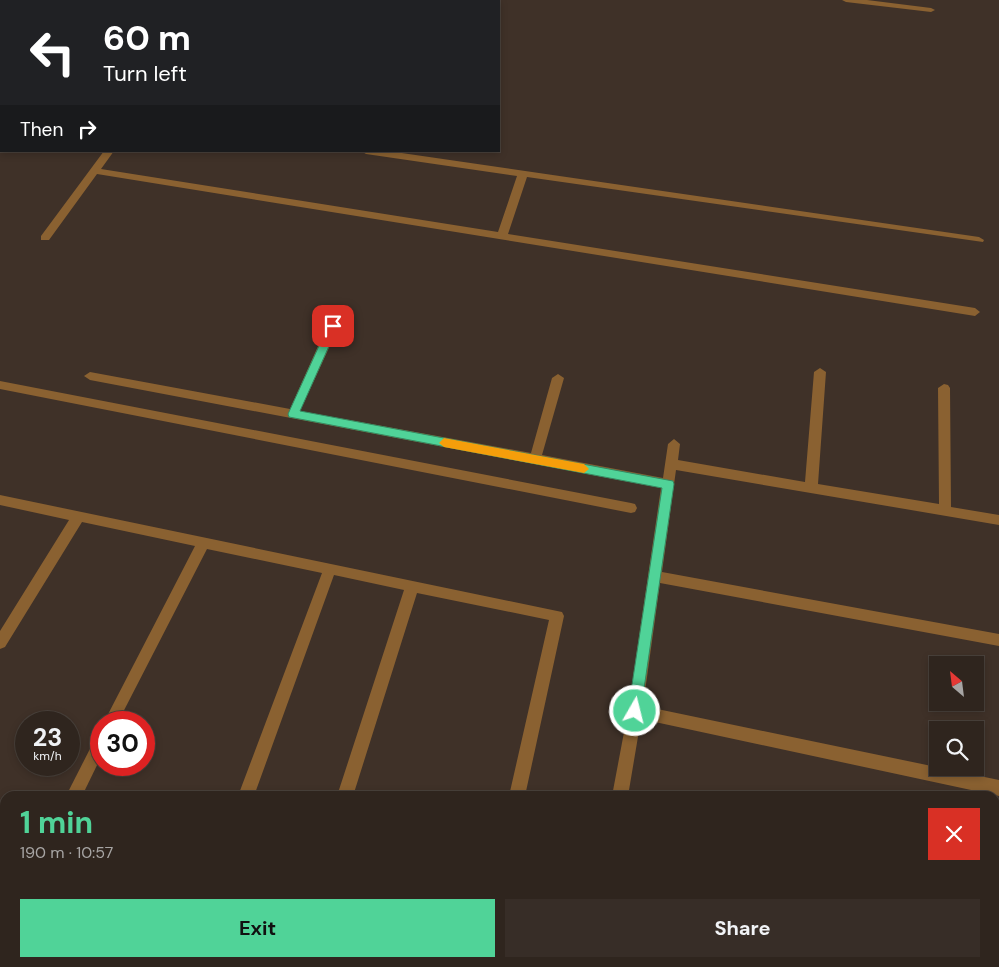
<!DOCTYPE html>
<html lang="en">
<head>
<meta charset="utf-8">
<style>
	body { margin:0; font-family:"DM Sans",sans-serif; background:#372d27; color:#f1f3f6; height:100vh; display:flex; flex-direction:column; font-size:19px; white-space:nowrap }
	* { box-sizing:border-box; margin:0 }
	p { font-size:16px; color:#a7a5a4 }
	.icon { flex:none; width:28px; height:28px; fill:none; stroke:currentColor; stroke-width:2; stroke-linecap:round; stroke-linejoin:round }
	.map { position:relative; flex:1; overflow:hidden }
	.sheet { position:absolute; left:0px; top:791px; width:1000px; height:176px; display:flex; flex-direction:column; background:#2f251e; border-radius:15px 15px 0 0; box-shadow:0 2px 8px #0003,0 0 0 1px #4a423c }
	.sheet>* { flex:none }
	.banner { position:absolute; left:0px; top:0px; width:500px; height:152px; box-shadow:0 2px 8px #0003,0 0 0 1px #4a423c; background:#202124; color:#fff; overflow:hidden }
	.needle { width:32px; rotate:332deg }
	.controls { position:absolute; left:929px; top:656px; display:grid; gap:10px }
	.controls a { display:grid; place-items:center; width:55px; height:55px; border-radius:0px; background:#2f251e; box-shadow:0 2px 8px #0003,0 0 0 1px #4a423c; font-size:25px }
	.speed { position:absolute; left:15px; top:711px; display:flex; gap:10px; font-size:25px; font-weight:700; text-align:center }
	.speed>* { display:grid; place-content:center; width:65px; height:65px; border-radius:50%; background:#2f251e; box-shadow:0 2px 8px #0003,0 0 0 1px #4a423c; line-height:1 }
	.speed small { font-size:12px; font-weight:400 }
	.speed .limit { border:8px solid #d22; background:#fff; color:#111 }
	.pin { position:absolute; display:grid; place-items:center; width:42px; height:42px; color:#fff; margin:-21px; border-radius:10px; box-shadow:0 2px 8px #0006 }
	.me { position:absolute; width:55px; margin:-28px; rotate:8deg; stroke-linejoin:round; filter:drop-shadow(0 0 4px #0008) }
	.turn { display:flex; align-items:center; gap:18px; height:105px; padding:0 20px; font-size:22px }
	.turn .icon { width:65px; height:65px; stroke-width:2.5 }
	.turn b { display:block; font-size:35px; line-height:42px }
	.then { display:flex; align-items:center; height:48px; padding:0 20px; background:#0003; gap:10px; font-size:19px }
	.round { display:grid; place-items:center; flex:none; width:52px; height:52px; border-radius:0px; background:#372d27 }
	.overview { display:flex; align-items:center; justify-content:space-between; height:85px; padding:0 20px }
	h1 { font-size:30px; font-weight:700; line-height:38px; color:#50d398 }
	.primary-button { display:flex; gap:10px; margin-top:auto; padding:10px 20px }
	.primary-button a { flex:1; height:58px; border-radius:0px; background:#50d398; color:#111; font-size:20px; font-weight:700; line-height:58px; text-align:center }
	.primary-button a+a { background:#372d27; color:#f1f3f6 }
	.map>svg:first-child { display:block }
</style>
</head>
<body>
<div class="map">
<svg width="999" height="967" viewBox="0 0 999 967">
	<rect width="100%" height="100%" fill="#3f3128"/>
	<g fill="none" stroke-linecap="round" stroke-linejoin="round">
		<g fill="#8a6131" fill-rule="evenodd">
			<path d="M492 0H500L499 2Z"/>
			<path d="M842 0H867L931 8 935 10 931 12 846 2Z"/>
			<path d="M104 151H114L101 169 498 232 517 176 366 154 361 151H388L979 237 984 240 983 242 527 177 508 234 975 308 980 312 975 316 97 174 49 240H41V236Z"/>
			<path d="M333 322 339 326 300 411 531 453 552 378 558 374 564 378 542 455 663 478 668 444 674 439 680 444 678 460 805 482 814 372 820 368 826 372 818 484 939 504 938 388 944 384 948 385 950 388 951 507 999 515V525L676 470 662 572 999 634V646L660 583 643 706 999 780V796L641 719 628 796H612L628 711 661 488 90 380 84 376 90 372 290 409 327 326Z"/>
			<path d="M0 381 631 503 635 504 637 508 635 512 631 513 0 389Z"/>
			<path d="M0 495 562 612 564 616 525 796H509L549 620 417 593 353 796H337L404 590 334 575 254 796H238L322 573 207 549 118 722H104L195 546 82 522 5 647 0 649V631L69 520 0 505Z"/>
			<path d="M101 735V757L82 796H66L96 737Z"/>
			<path d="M0 872 5 874V890L0 888Z"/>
			<path d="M307 962H339L340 967H309Z"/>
			<path d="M472 962H489L488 967H472Z"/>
			<path d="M582 962H599L598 967H582Z"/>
		</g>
	</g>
	<path fill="#50d398" stroke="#348963" d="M333 323 338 326 300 411 673 481 674 484 640 716 635 718 630 716 628 711 662 488 289 417 288 414 328 326Z"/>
	<path fill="#f59e0b" d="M444 438 584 464 589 469 584 473 444 447 439 443Z"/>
</svg>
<div class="controls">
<a><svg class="needle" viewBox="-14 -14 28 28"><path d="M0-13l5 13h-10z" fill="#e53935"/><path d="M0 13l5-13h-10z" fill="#a7a5a4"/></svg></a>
<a><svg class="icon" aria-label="search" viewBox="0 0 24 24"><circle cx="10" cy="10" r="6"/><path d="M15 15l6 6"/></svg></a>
</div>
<div class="speed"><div>23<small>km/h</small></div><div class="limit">30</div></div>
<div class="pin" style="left:333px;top:326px;background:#d93025"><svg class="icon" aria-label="arrive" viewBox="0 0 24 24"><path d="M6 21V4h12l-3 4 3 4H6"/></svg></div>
<svg class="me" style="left:635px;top:711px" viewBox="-20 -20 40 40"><circle r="17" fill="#50d398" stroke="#fff" stroke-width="3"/><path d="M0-11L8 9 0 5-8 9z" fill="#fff"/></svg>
<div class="banner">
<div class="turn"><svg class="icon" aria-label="left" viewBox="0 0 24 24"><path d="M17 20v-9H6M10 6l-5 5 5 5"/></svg><div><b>60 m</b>Turn left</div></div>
<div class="then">Then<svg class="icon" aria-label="right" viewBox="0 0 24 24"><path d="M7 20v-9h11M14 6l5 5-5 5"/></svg></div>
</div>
<section class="sheet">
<div class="overview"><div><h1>1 min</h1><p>190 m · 10:57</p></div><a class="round" style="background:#d93025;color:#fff"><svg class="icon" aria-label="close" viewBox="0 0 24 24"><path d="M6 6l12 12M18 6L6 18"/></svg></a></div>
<div class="primary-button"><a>Exit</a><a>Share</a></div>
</section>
</div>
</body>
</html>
